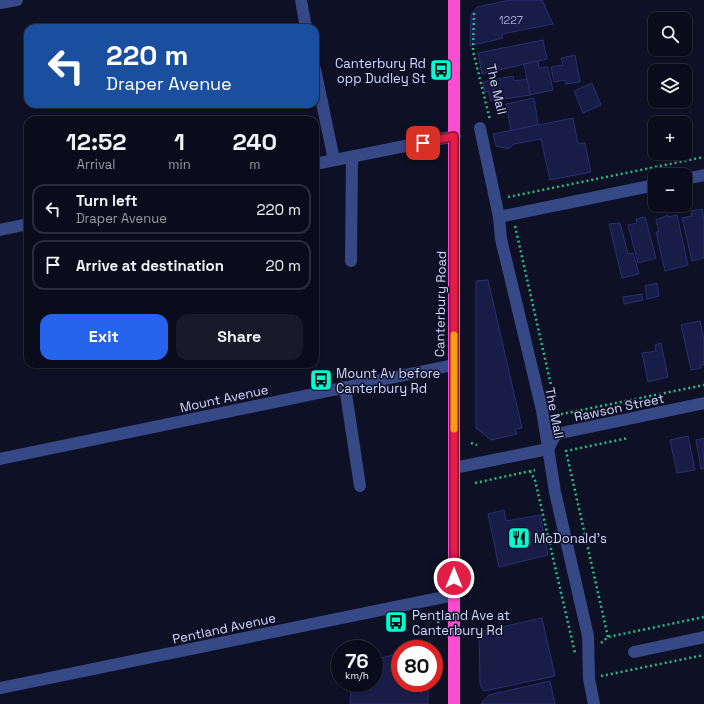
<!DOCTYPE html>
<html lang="en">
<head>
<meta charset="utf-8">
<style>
	body { margin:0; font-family:"Space Grotesk",sans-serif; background:#181a29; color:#f1f3f6; height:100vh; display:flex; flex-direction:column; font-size:15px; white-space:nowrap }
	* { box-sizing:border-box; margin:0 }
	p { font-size:13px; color:#999ba3 }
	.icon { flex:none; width:22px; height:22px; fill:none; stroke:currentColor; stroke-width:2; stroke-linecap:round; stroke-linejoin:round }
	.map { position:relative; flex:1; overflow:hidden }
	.panel { position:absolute; left:24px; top:116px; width:295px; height:252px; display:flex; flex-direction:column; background:#0a0c1c; border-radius:12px; box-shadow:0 1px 3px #0004,0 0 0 1px #2a2c3b }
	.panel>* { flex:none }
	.hud { position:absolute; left:24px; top:24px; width:295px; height:84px; border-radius:12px; box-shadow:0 1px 3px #0004,0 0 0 1px #2a2c3b; background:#1a4fa0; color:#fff; overflow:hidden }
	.controls { position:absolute; left:648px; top:12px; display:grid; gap:8px }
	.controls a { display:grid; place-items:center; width:44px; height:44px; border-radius:8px; background:#0a0c1c; box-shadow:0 1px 3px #0004,0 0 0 1px #2a2c3b; font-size:20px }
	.speed { position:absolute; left:331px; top:640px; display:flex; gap:8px; font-size:20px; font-weight:700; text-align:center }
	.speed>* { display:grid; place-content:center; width:52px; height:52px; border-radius:50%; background:#0a0c1c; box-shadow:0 1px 3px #0004,0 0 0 1px #2a2c3b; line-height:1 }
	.speed small { font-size:10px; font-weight:400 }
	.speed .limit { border:6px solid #d22; background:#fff; color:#111 }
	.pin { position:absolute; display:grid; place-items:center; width:34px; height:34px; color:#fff; margin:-17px; border-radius:8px; box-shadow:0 2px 6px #0006 }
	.me { position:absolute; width:44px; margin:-22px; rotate:0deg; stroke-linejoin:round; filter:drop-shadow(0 0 3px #0008) }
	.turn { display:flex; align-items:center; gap:14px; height:84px; padding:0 16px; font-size:18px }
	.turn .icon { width:52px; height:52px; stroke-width:2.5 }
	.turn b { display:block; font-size:28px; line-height:34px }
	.eta { display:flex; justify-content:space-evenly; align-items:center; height:68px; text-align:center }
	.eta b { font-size:24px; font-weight:700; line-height:28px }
	.button { display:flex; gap:8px; margin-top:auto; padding:8px 16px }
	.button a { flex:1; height:46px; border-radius:12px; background:#2563eb; color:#fff; font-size:16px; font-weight:700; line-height:46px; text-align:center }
	.button a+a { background:#181a29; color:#f1f3f6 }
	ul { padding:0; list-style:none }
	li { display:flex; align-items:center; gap:12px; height:50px; margin:0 8px 6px; padding:0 8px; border:2px solid #2a2c3b; border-radius:12px }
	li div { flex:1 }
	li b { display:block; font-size:15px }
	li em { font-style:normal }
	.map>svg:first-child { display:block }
</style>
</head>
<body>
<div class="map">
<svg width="704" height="704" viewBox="0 0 704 704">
	<rect width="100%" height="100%" fill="#0e1025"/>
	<g fill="#191c47" stroke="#2a2f74">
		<path d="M510 0H542L553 24 502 34 503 38 470 46 471 15 477 7Z"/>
		<path d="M543 40 547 59 482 74 478 53Z"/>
		<path d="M575 55 580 82 566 84 565 80 554 82 551 67 563 65 561 58Z"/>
		<path d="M538 61 539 68 548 67 553 90 530 95 524 64Z"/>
		<path d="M513 76 514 81 527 79 530 95 491 101 488 91 485 92 483 82Z"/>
		<path d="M592 83 601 105 583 113 574 91Z"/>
		<path d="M534 98 538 125 511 131 506 104Z"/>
		<path d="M573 118 578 144 585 143 591 172 550 180 541 139 514 144 509 149 496 146 493 134Z"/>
		<path d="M702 209 704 219V258L692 261 682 218 692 216 691 211Z"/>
		<path d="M668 215V217L677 215 688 265 665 271 656 232H659L656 220Z"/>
		<path d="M645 217 656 258 638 263 628 225 637 223 636 219Z"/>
		<path d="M620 223 628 254 633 253 639 274 622 278 609 224Z"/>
		<path d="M488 280 522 428 515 429 517 434 491 440 476 428V281Z"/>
		<path d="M657 283 659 296 647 299 645 286Z"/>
		<path d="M642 294 643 300 624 304 623 297Z"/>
		<path d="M700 321 704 340V365H701V368L691 370 681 325Z"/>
		<path d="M661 343 668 377 648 382 642 353 656 351 655 345Z"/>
		<path d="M688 436 695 470 677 473 670 440Z"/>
		<path d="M704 438V468L701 469 696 440Z"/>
		<path d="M504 510 506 521 540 515 548 555 499 567 488 514Z"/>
		<path d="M542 618 555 676 484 691 480 685 479 632Z"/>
		<path d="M400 653V683H428V704H350L351 690 372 689V683H374V660Z"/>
		<path d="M550 681 555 704H481L489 695Z"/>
	</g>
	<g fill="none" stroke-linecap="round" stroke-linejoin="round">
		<g stroke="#29bc8b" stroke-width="2.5" stroke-dasharray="2 3" stroke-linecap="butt">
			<path d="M474 13 473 51 490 120"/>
			<path d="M508 197 704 157"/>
			<path d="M515 226 551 385"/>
			<path d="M557 414V415L704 385"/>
			<path d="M471 443 477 445"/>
			<path d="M530 471 535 480 575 653"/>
			<path d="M475 483 535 470"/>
			<path d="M438 576 439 581"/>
			<path d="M438 623 439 618"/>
			<path d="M608 637 566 451 628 438"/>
			<path d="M601 643 608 637 704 617"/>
			<path d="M601 676 704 655"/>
		</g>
		<g stroke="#364986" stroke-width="12">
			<path d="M301 0 306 28"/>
			<path d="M0 3 17 0"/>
			<path d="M315 69 334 160"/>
			<path d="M480 128 499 217 501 239 542 410 555 492 588 636 589 679 594 704"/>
			<path d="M315 164 455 136"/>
			<path d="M685 179 704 175"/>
			<path d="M499 217 655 185"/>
			<path d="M0 230 28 224"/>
			<path d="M351 261 352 157"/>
			<path d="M345 387 360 486"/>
			<path d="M0 459 453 365"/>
			<path d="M454 468 548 449 556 434 704 403"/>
			<path d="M634 652 704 637"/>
			<path d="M0 688 454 595"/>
		</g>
		<path stroke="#ff4dd2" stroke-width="12" d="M454 0V704"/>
	</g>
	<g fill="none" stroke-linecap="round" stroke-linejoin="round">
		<g stroke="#92132f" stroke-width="10">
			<path id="route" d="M423 143 454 136V578"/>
		</g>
		<use href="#route" stroke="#e11d48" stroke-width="7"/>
		<path stroke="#f59e0b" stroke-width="7" d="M454 335V429"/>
	</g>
	<defs>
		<g id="bus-square" transform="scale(1.15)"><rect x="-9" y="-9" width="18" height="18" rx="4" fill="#00fdd2" stroke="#0e1025"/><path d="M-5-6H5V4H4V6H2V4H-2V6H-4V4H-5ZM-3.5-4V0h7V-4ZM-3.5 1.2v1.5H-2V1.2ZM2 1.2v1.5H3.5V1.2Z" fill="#111"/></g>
		<g id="restaurant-square" transform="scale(1.15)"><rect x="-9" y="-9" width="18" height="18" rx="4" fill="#00fdd2" stroke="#0e1025"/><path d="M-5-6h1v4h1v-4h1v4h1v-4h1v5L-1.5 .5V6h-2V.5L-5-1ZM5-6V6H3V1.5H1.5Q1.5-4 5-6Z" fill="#111"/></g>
	</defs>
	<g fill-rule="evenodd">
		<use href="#bus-square" x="441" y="70"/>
		<use href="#bus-square" x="321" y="380"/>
		<use href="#restaurant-square" x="519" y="538"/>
		<use href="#bus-square" x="396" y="622"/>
	</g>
	<g text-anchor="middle" stroke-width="3" stroke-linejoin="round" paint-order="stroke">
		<g font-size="11" fill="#a4aad1">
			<text x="511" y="24">1227</text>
		</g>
		<g font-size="13" fill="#d2d9ff" stroke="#0e1025" text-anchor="start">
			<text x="426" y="68" text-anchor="end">Canterbury Rd<tspan x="426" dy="15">opp Dudley St</tspan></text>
			<text x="336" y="378">Mount Av before<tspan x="336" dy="15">Canterbury Rd</tspan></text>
			<text x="534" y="543">McDonald's</text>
			<text x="412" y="620">Pentland Ave at<tspan x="412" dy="15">Canterbury Rd</tspan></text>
		</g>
		<g font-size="13" fill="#d2d9ff" stroke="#0e1025">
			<text transform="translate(497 89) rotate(77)" y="5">The Mall</text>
			<text transform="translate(440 304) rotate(-89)" y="5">Canterbury Road</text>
			<text transform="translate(224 398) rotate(-12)" y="5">Mount Avenue</text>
			<text transform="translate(619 407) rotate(-12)" y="5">Rawson Street</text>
			<text transform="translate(555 413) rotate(79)" y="5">The Mall</text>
			<text transform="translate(224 628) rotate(-12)" y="5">Pentland Avenue</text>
		</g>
	</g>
</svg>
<div class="controls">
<a><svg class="icon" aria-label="search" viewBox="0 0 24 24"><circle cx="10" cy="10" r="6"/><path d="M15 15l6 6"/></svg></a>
<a><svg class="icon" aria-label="layers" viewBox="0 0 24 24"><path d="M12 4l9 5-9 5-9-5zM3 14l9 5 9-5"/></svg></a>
<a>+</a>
<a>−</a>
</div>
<div class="speed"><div>76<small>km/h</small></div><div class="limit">80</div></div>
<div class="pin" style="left:423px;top:143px;background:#d93025"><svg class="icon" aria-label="arrive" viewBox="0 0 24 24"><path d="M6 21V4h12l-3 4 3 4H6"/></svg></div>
<svg class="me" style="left:454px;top:578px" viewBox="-20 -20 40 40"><circle r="17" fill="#e11d48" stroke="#fff" stroke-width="3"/><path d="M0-11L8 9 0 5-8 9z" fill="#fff"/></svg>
<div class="hud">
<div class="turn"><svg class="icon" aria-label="left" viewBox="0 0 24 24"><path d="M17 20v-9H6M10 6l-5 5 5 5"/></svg><div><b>220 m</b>Draper Avenue</div></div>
</div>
<section class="panel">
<div class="eta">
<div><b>12:52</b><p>Arrival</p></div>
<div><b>1</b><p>min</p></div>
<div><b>240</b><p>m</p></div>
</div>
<ul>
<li><svg class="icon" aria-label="left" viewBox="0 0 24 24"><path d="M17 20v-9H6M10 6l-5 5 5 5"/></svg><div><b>Turn left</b><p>Draper Avenue</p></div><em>220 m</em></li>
<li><svg class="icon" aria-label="arrive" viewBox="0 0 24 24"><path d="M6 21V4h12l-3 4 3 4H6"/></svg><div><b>Arrive at destination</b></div><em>20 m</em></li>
</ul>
<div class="button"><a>Exit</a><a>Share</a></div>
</section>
</div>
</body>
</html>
